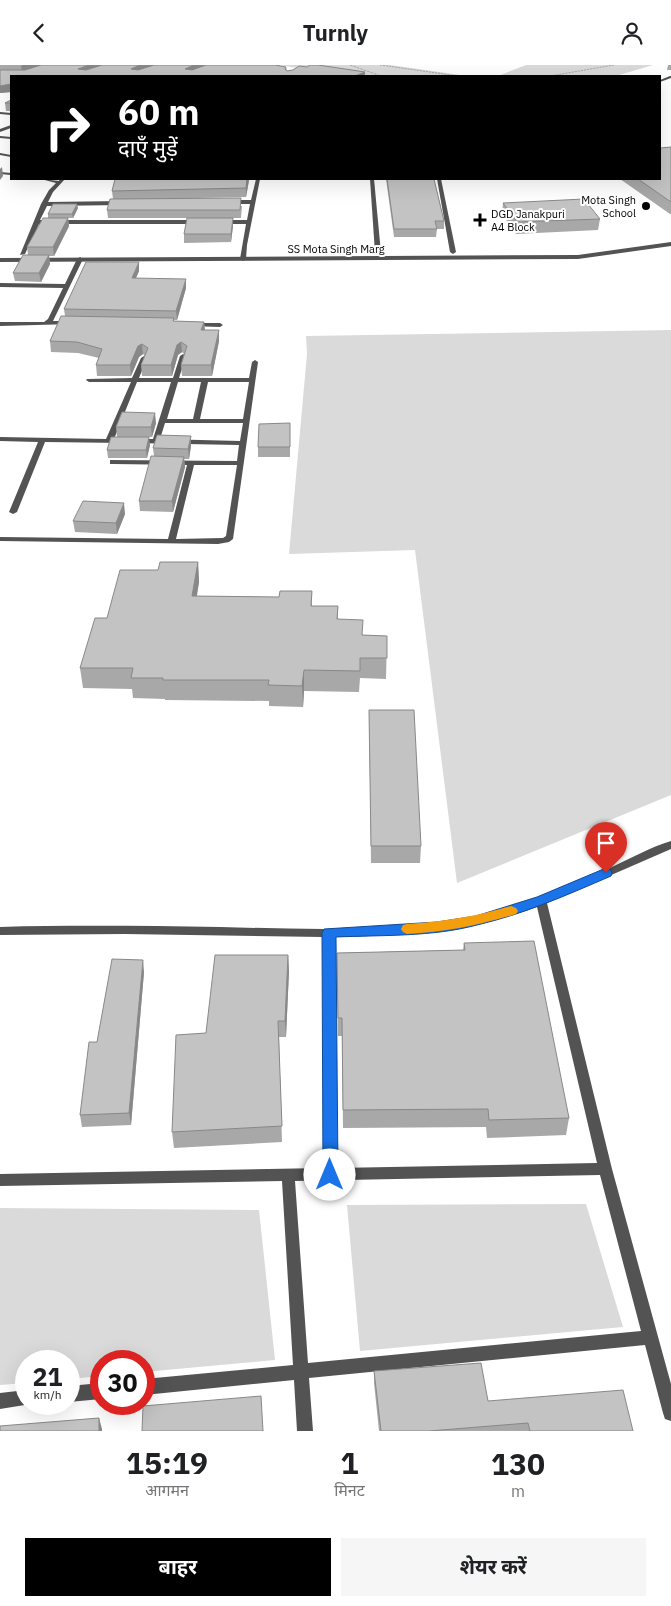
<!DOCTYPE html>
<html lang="hi">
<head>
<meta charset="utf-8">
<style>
	body { margin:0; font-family:"IBM Plex Sans","Noto Sans Devanagari",sans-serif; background:#f6f6f6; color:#202124; height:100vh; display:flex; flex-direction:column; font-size:19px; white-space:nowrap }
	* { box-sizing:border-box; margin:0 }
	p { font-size:16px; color:#757577 }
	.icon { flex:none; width:28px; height:28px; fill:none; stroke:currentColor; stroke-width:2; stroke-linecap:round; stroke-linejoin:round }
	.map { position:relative; height:1366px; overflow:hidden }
	.details { display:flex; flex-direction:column; background:#fff; flex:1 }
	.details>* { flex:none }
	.banner { position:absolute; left:10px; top:10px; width:651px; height:105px; border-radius:0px; box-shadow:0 5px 20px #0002; background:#000; color:#fff; overflow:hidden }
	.speed { position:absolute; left:15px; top:1285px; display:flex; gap:10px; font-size:25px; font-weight:700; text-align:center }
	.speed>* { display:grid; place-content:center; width:65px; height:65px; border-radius:50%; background:#fff; box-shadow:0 5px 20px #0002; line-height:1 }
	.speed small { font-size:12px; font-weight:400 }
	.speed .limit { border:8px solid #d22; background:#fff; color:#111 }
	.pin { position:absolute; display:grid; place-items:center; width:42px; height:42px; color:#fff; margin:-51px -21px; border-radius:50% 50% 50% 0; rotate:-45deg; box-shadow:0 0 5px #0007 }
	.pin .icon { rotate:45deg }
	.me { position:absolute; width:55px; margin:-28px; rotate:0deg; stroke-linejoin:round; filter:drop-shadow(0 0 4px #0008) }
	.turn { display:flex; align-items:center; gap:18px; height:105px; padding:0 25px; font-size:22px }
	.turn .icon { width:65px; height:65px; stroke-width:2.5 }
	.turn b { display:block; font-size:35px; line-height:42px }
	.eta { display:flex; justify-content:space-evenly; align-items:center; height:85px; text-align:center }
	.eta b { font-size:30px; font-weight:700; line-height:35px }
	.primary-button { display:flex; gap:10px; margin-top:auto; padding:10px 25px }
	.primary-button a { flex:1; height:58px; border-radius:0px; background:#000; color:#fff; font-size:20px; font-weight:700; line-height:58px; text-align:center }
	.primary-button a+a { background:#f6f6f6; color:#202124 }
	header { display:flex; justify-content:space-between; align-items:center; height:65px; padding:0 25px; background:#fff; font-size:22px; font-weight:700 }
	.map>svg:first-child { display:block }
</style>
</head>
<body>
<header><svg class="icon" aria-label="back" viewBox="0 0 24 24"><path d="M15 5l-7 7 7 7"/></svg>Turnly<svg class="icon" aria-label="person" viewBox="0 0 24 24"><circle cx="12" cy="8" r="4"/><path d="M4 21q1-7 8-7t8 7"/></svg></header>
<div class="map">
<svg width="671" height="1366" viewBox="0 0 671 1366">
	<rect width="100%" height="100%" fill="#fff"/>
	<g fill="#dadada">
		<path d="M278 0H390L467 11H352Z"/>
		<path d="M526 0H653L616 11H498Z"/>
		<path d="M671 265V730L457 818 415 485 289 489 307 289 306 271Z"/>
		<path d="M586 1139 623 1262 360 1286 347 1140Z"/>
		<path d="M0 1143 259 1145 275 1295 144 1307V1296H101V1311L69 1314V1296H26V1318L0 1320Z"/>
	</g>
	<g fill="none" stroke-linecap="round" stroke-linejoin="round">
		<g stroke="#757575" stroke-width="1" stroke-dasharray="0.5 1" stroke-linecap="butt">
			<path d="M350 0 381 11"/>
			<path d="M380 0 458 11"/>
			<path d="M550 11 614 0"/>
		</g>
		<path fill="#535353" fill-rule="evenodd" d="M670 11H671V13L660 17V15Z"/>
		<g fill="#535353" fill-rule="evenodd">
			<path d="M0 47 11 48V50L0 49Z"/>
			<path d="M11 60V63L0 67V64Z"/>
			<path d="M0 71 11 72V74L0 73Z"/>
			<path d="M0 88 11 90V92L0 90Z"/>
			<path d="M0 107 11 108V110L0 109Z"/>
			<path d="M41 114 59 116 60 114H65L53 127 48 137 123 136 126 138 123 140 47 141 40 155H200L203 157 200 159H39L25 189 20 190 41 139 49 125 56 118Z"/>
			<path d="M256 114H260L247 180 246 194 243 196 240 194 246 159H219L216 157 219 155H247L250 139H227L224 137 227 135H251Z"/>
			<path d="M370 114H374L381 188 378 190 375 188Z"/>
			<path d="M437 114H441L456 187 453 189 450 187Z"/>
			<path d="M80 192 83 194 53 256H71L73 257V259L0 261V257H44L48 254 63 223 0 222V218L65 219 77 194Z"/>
			<path d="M191 258H220L223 260 220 262 189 261 188 260Z"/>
			<path d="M183 289 186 291 179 313H249L252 297 255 295 258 297 233 474 229 477 218 479 0 476V472L168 474 187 400 113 399H110V395L237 396 239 380 133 378V374H153L171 317H137L114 374H124V378L45 377 17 447 13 449 9 447 38 377 0 376V372L106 374 131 317H89L86 315 87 314 132 313 141 293 144 291 147 293 139 313H173L180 291ZM178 317H201L193 354H167ZM208 317H249L243 354H200ZM165 358H243L240 376 160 374ZM194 400H237L226 471 223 473 176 474Z"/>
			<path d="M671 776V784L547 838 612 1104 671 1319V1356L665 1354 663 1348 645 1280 309 1313 313 1366H297L294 1315 144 1330V1314L293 1300 282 1116 0 1121V1109L323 1103V872L124 869 0 870V862C73 860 147 861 220 862 304 864 390 868 473 852 522 843 567 822 612 802 631 793 651 782 671 776ZM537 842 597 1098 337 1103 335 872C404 871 472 866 537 842ZM600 1110 641 1266 308 1298 295 1116Z"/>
			<path d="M101 1318V1334L69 1337V1321Z"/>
			<path d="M26 1325V1339H31L0 1344V1328Z"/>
		</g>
		<path fill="#535353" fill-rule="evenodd" d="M671 177V181L578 194 0 197V193L578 190Z"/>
	</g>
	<g fill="#a8a8a8">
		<path d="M0 0H275L286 2 287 6 365 7V11H11V27L0 28Z"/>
		<path d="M668 0H671V5H667Z"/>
		<path d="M11 35V46H6L5 38Z"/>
		<path d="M671 82V149H670L620 114H660Z"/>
		<path d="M115 114H255L254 115H249L246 132 149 134 242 141 241 153H233V161L231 177 184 178V169L187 153H108L107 145 113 134 112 126Z"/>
		<path d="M262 114H275L273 115H262Z"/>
		<path d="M386 114H434L444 156V164H437L436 172H394Z"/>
		<path d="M503 138 600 154 598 165 516 169 502 149Z"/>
		<path d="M78 143 73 153H68L69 161 54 191H49L50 199 41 217 15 216 13 208 28 190 27 182 48 153V149Z"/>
		<path d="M139 206 136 213 186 223 177 255H174V256L204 257 205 265 219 276 212 311H182L181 300 184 289 182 287 178 290 172 311H142L141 300 145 291 143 289 139 292 131 311H97L96 300 99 293 78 288 51 287 50 276 65 251 64 244Z"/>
		<path d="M156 358 152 372H131L150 380 147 393H108L107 385 117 372 116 362Z"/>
		<path d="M290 358V392H258V382Z"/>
		<path d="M191 371V381L189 394H184L185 402 173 447 140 446 139 436 154 391 153 383Z"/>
		<path d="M125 449 117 469 75 467 73 456Z"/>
		<path d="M198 497 199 517 197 531 279 532 312 526V541H338V554L363 570 387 571 386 614 360 613 359 627 304 626 303 642 269 641V636L165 635V634L133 633 132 624 83 623 80 603 107 553 158 505Z"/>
		<path d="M369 645 421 781 420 798H371Z"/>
		<path d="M464 878 569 1053 566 1070 487 1073 486 1062 343 1063 342 971H338L337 888 463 885Z"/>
		<path d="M288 890 289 906 286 972H279L282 1077 174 1083 172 1067 206 968Z"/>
		<path d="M144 907 131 1060 82 1062 80 1050 97 977Z"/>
		<path d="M374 1306 488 1336 633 1366H379L374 1318Z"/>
	</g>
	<g fill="#888">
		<path d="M23 0H46L22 8 21 1Z"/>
		<path d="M89 0H108L79 11 78 4Z"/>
		<path d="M140 0H158L131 11V4Z"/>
		<path d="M194 0H211L185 11V4Z"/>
		<path d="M365 7V11H355Z"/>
		<path d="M11 19V27L0 28V21Z"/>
		<path d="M2 102 3 111 0 115V104Z"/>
		<path d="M247 114H249V115L246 132V123Z"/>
		<path d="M77 139 78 143 73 153 72 149Z"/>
		<path d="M68 153 69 161 54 191 53 182Z"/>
		<path d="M233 153V161L231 177V169Z"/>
		<path d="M49 190 50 199 41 217 39 208Z"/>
		<path d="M139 197V206L132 222V213Z"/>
		<path d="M186 214V223L177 255 176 246Z"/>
		<path d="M204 257 205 267 201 265Z"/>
		<path d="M219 265V276L212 311 211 300Z"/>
		<path d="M181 277 182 287 178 290 172 311 171 300 177 280Z"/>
		<path d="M142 279 143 289 139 292 131 311 130 300 138 281Z"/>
		<path d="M155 348 156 358 152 372 151 362Z"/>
		<path d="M191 371V381L189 394 188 384Z"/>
		<path d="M149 372 150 380 147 393 146 385Z"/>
		<path d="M184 392 185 402 173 447 172 436Z"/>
		<path d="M124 438 125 449 117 469 116 458Z"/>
		<path d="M198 497 199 517 193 551 192 531Z"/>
		<path d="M304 605V626L303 642 302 621Z"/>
		<path d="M288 890 289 906 286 972 285 956Z"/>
		<path d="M143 895 144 907 131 1060 129 1048Z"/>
		<path d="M99 1353 102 1364V1366H99Z"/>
	</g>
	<g fill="#c3c3c3" stroke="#888">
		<path d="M41 0H89L78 4 86 5 102 0H140L131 4 138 5 154 0H194L185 4 192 5 206 0H275L286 2 285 4 287 6 293 5 299 1 307 2 310 0H318L365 7 355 11H11V19L0 21V5H25Z"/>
		<path d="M11 35V38H5Z"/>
		<path d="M671 82V137L638 114H660V83Z"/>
		<path d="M115 114H247L246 123 112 126Z"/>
		<path d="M387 114H434L444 156H435L437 164H394Z"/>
		<path d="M241 133 240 145H107L110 134Z"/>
		<path d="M584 134 600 154 517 157 503 138Z"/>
		<path d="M53 139H77L72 149H48Z"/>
		<path d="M43 153H68L53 182H27Z"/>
		<path d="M187 153H233L231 169H184Z"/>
		<path d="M23 190H49L39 208H13Z"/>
		<path d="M86 197H139L132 213 186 214 176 246 64 244Z"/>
		<path d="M61 251 174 253 173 256 204 257 201 265H219L211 300H181L187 281 181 277 177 280 171 300H141L148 283 142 279 138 281 130 300H96L102 284 77 277 50 276Z"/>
		<path d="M122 347 155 348 151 362H116Z"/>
		<path d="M290 358V382H258L259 359Z"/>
		<path d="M157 370 191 371 188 384 153 383Z"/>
		<path d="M111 372H149L146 385H107Z"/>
		<path d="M151 391 184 392 172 436H139Z"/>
		<path d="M83 436 124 438 116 458 73 456Z"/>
		<path d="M160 497H198L192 531 279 532 280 526H312L311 541H338L337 554 363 555 362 570 387 571V593H360V606L304 605 302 621 268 620 269 615H163V613H131L133 603H80L95 553H107L120 505H158Z"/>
		<path d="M369 645H414L421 781H371Z"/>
		<path d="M534 876 569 1053 489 1055 488 1044 343 1045 342 953H338L337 888 465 885 464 878Z"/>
		<path d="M215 890H288L285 956H278L282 1061 172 1067 176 970 206 968Z"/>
		<path d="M112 894 143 895 129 1048 80 1050 89 977H97Z"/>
		<path d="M481 1298 488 1336 623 1325 633 1366H530L528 1358 429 1366H381L374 1306Z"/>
		<path d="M261 1331 263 1366H142L143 1341Z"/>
		<path d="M99 1353V1366H0V1361Z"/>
	</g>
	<path fill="#1a73e8" stroke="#114b97" d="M606 803 611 805 612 808 611 811C567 830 524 849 477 860 432 872 382 870 336 872L338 1110 336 1115 330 1117 325 1115 323 1110 322 868 324 864 437 857 476 851 537 832Z"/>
	<path fill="#f59e0b" d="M511 841 516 843 518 846 516 849C480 860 445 867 407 869L403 867 401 864 403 860 407 859C443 857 477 851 511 841Z"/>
	<g fill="#000" stroke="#fff" stroke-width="2">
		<circle cx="646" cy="141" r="5"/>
		<path d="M477.5 147.5h5v5h5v5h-5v5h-5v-5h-5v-5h5z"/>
	</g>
	<g text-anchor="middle" stroke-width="4" stroke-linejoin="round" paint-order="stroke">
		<g font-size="11" fill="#000" stroke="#fff" text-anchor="end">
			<text x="636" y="139">Mota Singh<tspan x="636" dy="13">School</tspan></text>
			<text x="491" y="153" text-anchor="start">DGD Janakpuri<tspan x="491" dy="13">A4 Block</tspan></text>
		</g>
		<g font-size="11" fill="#000" stroke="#fff">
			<text x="336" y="188">SS Mota Singh Marg</text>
		</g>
	</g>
</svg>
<div class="speed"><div>21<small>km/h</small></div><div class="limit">30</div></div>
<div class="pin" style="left:606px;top:808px;background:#d93025"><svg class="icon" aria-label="arrive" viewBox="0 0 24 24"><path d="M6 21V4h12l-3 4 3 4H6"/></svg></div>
<svg class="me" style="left:330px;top:1110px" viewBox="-20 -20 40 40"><circle r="19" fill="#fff"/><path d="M0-13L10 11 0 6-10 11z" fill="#1a73e8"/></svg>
<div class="banner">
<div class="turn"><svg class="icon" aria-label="right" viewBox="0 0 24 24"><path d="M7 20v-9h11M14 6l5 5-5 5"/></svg><div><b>60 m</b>दाएँ मुड़ें</div></div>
</div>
</div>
<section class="details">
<div class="eta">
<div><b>15:19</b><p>आगमन</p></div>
<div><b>1</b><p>मिनट</p></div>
<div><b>130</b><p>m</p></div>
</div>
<div class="primary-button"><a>बाहर</a><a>शेयर करें</a></div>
</section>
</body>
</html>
